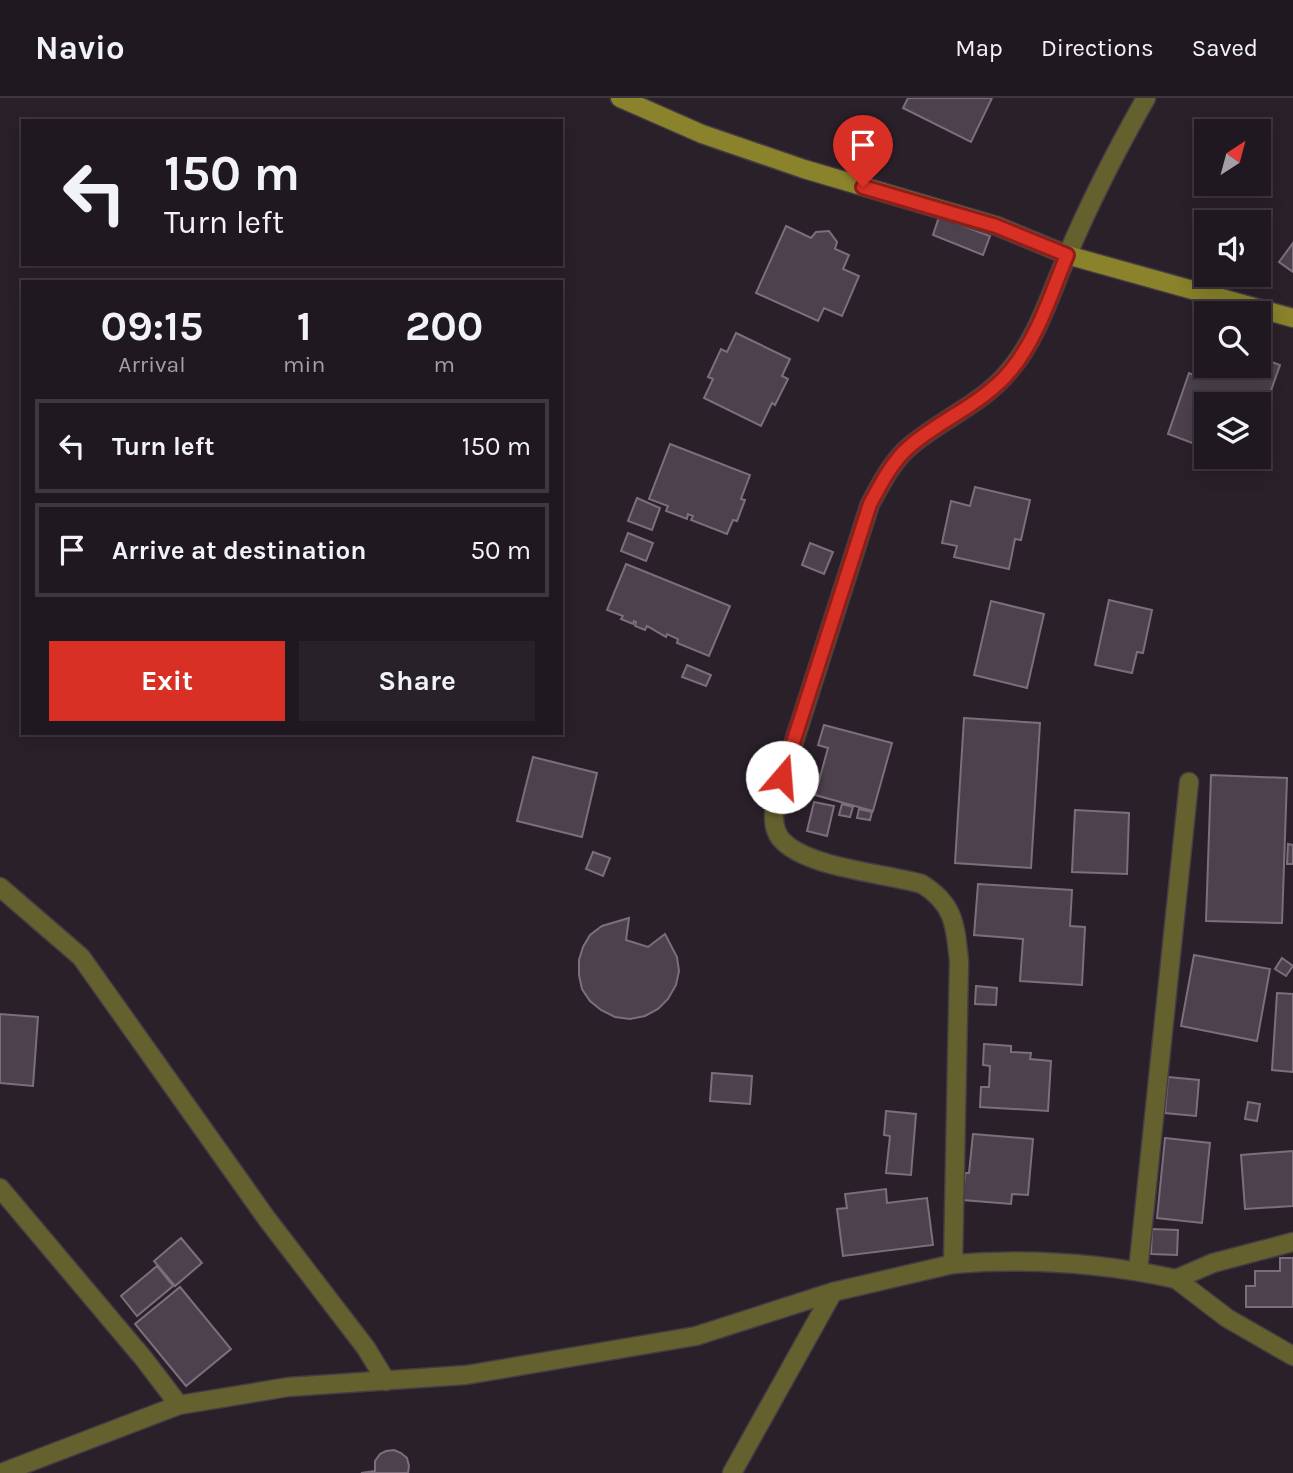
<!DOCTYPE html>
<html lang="en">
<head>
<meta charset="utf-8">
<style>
	body { margin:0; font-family:Karla,sans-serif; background:#282129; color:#f1f3f6; height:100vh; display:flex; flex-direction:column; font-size:26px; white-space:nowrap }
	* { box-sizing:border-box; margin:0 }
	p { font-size:23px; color:#a2a0a5 }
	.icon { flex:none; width:38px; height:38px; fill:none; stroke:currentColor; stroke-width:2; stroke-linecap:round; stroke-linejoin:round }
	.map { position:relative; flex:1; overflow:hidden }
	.side { position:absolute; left:21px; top:182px; width:542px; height:455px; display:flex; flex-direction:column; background:#201820; border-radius:0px; box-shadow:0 4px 18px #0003,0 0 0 2px #3d373e }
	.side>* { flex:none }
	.top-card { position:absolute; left:21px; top:21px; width:542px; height:147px; border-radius:0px; box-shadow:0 4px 18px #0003,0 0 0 2px #3d373e; background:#201820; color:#f1f3f6; overflow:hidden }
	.needle { width:46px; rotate:36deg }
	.fabs { position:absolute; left:1194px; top:21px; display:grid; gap:14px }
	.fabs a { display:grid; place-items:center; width:77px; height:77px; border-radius:0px; background:#201820; box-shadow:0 4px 18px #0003,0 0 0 2px #3d373e; font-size:35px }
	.pin { position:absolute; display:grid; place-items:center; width:60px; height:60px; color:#fff; margin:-72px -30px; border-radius:50% 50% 50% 0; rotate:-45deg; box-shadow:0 0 7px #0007 }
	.pin .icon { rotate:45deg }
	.me { position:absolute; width:77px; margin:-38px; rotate:18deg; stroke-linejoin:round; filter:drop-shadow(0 0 5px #0008) }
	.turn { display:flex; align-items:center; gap:24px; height:147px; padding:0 28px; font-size:32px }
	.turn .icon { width:91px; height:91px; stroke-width:2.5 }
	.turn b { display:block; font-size:49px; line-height:60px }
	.eta { display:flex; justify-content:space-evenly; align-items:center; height:119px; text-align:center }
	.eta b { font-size:42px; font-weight:700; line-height:49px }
	.button { display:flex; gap:14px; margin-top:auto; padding:14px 28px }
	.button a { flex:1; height:80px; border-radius:0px; background:#d93025; color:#fff; font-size:28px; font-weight:700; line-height:80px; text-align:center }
	.button a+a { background:#282129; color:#f1f3f6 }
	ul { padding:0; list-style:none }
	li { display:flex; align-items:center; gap:21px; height:94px; margin:0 14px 10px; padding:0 14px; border:4px solid #3d373e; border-radius:0px }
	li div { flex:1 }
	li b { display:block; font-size:26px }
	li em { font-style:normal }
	header { display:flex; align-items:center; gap:42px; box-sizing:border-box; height:98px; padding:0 35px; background:#201820; border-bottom:2px solid #3d373e }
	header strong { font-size:33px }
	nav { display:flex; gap:38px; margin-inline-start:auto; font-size:24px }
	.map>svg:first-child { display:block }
</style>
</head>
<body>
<header>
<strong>Navio</strong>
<nav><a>Map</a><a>Directions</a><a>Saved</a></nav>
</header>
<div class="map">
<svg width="1293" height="1375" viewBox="0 0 1293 1375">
	<rect width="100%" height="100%" fill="#2a202a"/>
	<g fill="#4c414c" stroke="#7c6f7b" stroke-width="2">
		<path d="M908 0H992L971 44 903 10Z"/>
		<path d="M939 119 990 138 983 157 933 137Z"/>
		<path d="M786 128 811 140 816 134 829 133 837 144 835 151 849 157 843 171 859 178 842 218 824 210 818 223 756 195Z"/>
		<path d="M1293 145V174L1279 164Z"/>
		<path d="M736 235 790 261 782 278 788 281 775 307 772 305 761 328 704 300 713 281 708 279 721 251 727 254Z"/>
		<path d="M1205 250 1206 268H1258V259L1280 267 1258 329V306H1206V350L1168 336 1189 275 1196 278Z"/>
		<path d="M670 346 750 377 741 401 745 402 737 423 733 422 727 436 691 422 693 418 688 416 687 421 666 413 668 408 649 401Z"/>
		<path d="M975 389 1030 402 1021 442 1015 441 1009 471 954 459 957 448 942 445 951 403 970 408Z"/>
		<path d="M637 400 660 410 652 432 628 423Z"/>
		<path d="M628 435 653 445 646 463 621 453Z"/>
		<path d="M810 445 833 454 824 476 802 467Z"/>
		<path d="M626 466 730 508 709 558 677 545 678 541 667 536 666 539 647 528 645 532 635 528 636 524 634 523 633 526 621 521 623 518 607 512Z"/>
		<path d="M1109 502 1152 512 1143 555 1137 554 1132 575 1095 567Z"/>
		<path d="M991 503 1044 516 1027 590 974 577Z"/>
		<path d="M687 567 711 577 706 588 682 579Z"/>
		<path d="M964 620 1040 625 1031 770 955 765Z"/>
		<path d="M824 627 892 645 873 713 815 697 828 650 818 647Z"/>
		<path d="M533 659 597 675 582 739 517 723Z"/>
		<path d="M1211 677 1287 680 1282 825 1206 823Z"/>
		<path d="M814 704 834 708 827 738 807 733Z"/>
		<path d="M842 706 853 709 850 719 839 717Z"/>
		<path d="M859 711 872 714 870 722 857 720Z"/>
		<path d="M1075 712 1129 715 1127 776 1072 774Z"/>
		<path d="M1288 746 1293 747V766H1287Z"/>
		<path d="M593 754 610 760 603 778 586 771Z"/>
		<path d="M978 786 1072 792 1070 828 1085 829 1082 887 1020 883 1023 841 974 837Z"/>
		<path d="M629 820 626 842 648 849 665 836 677 859 679 873 676 887 668 901 658 911 645 918 630 921 615 919 601 912 590 903 582 891 579 877V862L583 849 590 837 602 828Z"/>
		<path d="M1194 857 1270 871 1257 943 1181 928Z"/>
		<path d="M1282 860 1293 868 1286 878 1275 871Z"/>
		<path d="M976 888 997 890 996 907 975 906Z"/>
		<path d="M1277 895 1293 896V974L1272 972Z"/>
		<path d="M0 916 38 919 33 988 0 985Z"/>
		<path d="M984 946 1011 948V954L1031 955 1030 961 1051 963 1048 1013 980 1009 981 989H989L990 968 983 967Z"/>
		<path d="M712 975 752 978 750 1006 710 1003Z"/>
		<path d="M1168 979 1199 982 1196 1018 1165 1015Z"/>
		<path d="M1248 1004 1260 1006 1257 1023 1245 1021Z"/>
		<path d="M886 1013 916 1016 911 1077 886 1075 890 1038 884 1037Z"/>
		<path d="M973 1036 1033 1041 1028 1097 1012 1096 1011 1106 963 1102 965 1075H969Z"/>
		<path d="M1165 1040 1210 1045 1202 1125 1157 1120Z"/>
		<path d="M1293 1053V1108L1245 1111 1241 1057Z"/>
		<path d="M886 1091 887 1105 927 1100 933 1147 843 1158 837 1111 847 1110 845 1096Z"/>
		<path d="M1152 1131 1178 1132 1177 1157 1151 1156Z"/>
		<path d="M181 1140 202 1165 175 1188 154 1163Z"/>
		<path d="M1280 1160H1293V1209H1246V1188H1255V1173H1280Z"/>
		<path d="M157 1168 173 1188 137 1218 121 1198Z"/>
		<path d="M180 1189 231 1251 186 1288 135 1226Z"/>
		<path d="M394 1352 401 1355 407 1360 409 1368 408 1375H361L375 1373V1363L380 1356 386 1353Z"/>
	</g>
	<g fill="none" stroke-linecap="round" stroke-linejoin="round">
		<g stroke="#463c46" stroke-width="21">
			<g id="street">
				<path d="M1146 0C1117 51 1090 104 1067 158 1050 196 1038 239 1010 272 983 306 941 321 909 349 891 365 881 386 870 406L775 703C774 716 772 729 780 740 804 770 885 775 922 786 955 807 955 827 959 863L953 1166C1028 1160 1103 1165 1176 1181"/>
				<path d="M0 789 81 859 267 1121 366 1250 386 1283"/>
				<path d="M0 1090 144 1261 179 1307"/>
				<path d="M1293 1144 1213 1165 1176 1181 1227 1220 1293 1258"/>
				<path d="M1138 1173 1189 684"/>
				<path d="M1 1375 179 1307 288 1289 466 1277 696 1238 833 1194 953 1166"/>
				<path d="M732 1375 833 1194"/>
			</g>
		</g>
		<g stroke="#463c46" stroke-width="21">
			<path id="secondary" d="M620 0 702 36 804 71 997 128 1067 157 1293 220"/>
		</g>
		<use href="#street" stroke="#65612e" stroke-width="18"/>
		<use href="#secondary" stroke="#8a832b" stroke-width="18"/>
	</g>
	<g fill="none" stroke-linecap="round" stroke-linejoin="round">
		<g stroke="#8d1f18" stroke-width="18">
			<path id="route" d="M782 679 870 406C881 386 891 365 909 349 941 321 983 306 1011 272 1038 239 1051 196 1067 157L996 128 863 89"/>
		</g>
		<use href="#route" stroke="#d93025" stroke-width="12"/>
	</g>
</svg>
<div class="fabs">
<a><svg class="needle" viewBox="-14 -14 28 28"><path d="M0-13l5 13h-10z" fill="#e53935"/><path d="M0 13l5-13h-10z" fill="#a2a0a5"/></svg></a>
<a><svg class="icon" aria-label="sound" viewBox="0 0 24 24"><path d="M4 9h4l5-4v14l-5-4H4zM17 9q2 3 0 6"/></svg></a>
<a><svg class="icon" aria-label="search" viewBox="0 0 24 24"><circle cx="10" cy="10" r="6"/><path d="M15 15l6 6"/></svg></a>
<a><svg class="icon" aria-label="layers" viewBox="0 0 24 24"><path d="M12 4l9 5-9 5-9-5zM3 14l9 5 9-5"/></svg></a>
</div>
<div class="pin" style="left:863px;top:89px;background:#d93025"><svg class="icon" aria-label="arrive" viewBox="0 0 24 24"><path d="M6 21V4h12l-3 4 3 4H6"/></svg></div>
<svg class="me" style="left:782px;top:679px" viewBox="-20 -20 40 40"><circle r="19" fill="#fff"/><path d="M0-13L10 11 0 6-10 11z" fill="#d93025"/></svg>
<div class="top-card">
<div class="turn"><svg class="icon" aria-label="left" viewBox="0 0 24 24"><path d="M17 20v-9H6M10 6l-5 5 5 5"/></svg><div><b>150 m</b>Turn left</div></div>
</div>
<section class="side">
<div class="eta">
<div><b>09:15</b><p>Arrival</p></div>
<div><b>1</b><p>min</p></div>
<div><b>200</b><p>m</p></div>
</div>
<ul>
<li><svg class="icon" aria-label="left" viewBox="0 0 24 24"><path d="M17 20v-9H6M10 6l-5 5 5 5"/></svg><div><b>Turn left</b></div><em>150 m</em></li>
<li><svg class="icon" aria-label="arrive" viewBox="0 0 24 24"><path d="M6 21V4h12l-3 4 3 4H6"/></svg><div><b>Arrive at destination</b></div><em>50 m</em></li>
</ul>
<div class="button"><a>Exit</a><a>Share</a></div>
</section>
</div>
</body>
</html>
